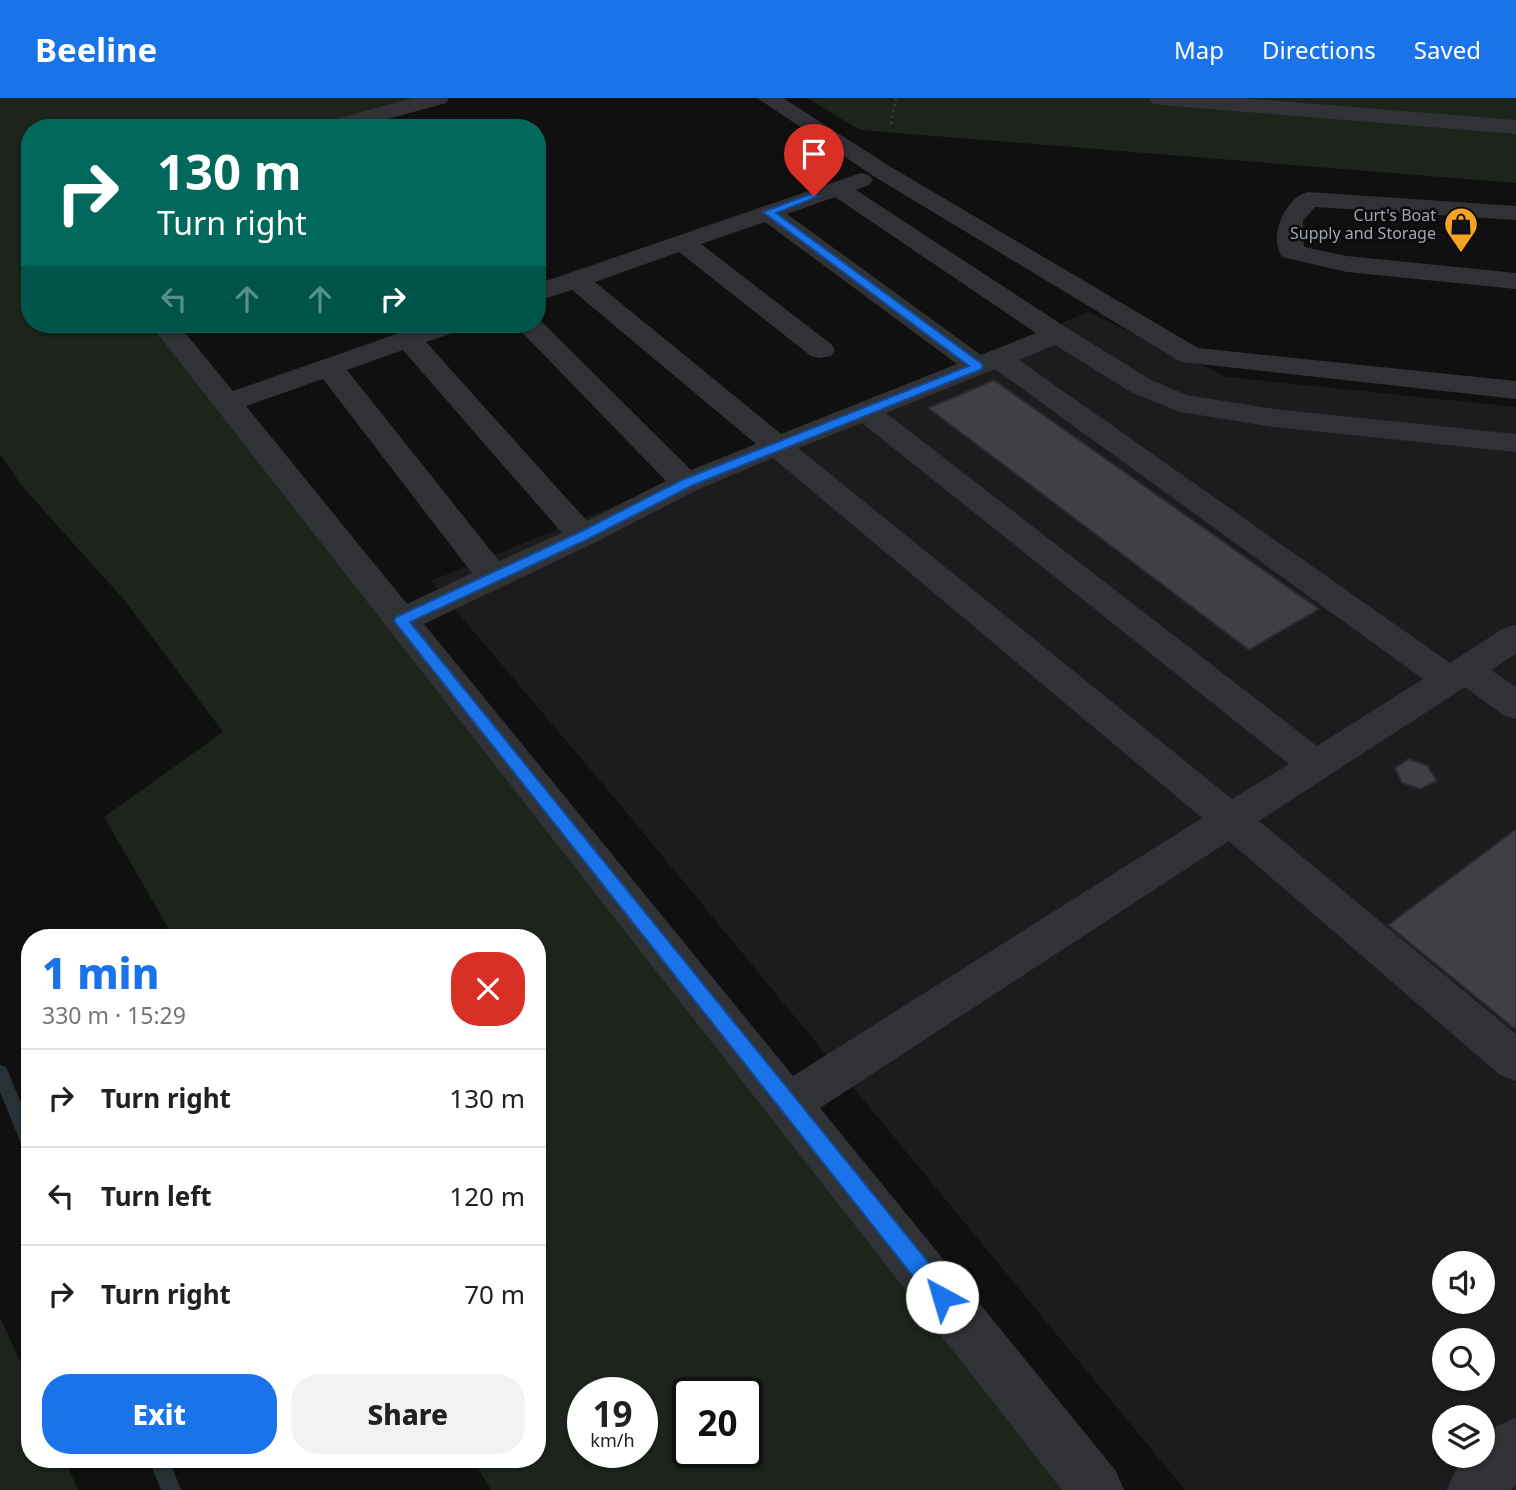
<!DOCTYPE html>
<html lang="en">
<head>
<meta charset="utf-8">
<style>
	body { margin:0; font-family:"Noto Sans",sans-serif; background:#f2f2f2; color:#202124; height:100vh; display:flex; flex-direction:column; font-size:26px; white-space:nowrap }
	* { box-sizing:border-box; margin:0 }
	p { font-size:23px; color:#757577 }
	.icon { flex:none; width:38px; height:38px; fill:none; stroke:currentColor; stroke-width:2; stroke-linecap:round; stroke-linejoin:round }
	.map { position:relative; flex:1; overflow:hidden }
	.details { position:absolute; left:21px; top:831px; width:525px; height:539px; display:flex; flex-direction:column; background:#fff; border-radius:28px; box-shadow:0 2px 5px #0004 }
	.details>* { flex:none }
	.top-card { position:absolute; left:21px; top:21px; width:525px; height:214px; border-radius:28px; box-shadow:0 2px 5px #0004; background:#00695c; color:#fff; overflow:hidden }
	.tools { position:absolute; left:1432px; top:1153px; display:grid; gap:14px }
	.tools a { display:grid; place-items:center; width:63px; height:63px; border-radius:50%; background:#fff; box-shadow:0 2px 5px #0004; font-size:35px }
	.speed { position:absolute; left:567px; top:1279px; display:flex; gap:14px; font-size:35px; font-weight:700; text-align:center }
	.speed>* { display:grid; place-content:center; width:91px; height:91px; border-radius:50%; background:#fff; box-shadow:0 2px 5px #0004; line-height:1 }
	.speed small { font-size:18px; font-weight:400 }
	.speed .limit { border:4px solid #111; border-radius:10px; background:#fff; color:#111 }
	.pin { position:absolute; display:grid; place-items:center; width:60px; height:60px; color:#fff; margin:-72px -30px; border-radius:50% 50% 50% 0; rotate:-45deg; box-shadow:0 0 7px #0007 }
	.pin .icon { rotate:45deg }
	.me { position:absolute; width:77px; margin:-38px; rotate:321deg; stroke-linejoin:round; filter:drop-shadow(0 0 5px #0008) }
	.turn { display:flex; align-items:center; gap:24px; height:147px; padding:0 21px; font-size:32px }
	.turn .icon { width:91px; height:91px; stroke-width:2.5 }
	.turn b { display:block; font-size:49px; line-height:60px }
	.lanes { display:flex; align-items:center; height:66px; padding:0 21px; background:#0003; justify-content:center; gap:35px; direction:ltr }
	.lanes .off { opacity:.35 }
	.round { display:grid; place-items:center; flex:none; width:74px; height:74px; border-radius:28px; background:#f2f2f2 }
	.overview { display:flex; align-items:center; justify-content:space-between; height:119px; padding:0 21px }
	h1 { font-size:42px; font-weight:800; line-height:52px; color:#1a73e8 }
	.cta { display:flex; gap:14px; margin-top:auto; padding:14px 21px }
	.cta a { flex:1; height:80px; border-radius:28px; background:#1a73e8; color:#fff; font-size:28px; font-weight:800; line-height:80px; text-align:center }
	.cta a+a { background:#f2f2f2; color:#202124 }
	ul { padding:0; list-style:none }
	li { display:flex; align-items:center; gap:21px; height:98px; padding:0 21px; border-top:2px solid #e0e0e0 }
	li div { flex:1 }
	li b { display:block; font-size:26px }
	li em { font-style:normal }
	header { display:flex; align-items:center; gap:42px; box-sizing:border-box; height:98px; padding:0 35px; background:#1a73e8; color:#fff }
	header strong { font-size:33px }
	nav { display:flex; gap:38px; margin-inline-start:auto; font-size:24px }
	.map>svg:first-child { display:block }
</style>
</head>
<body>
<header>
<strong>Beeline</strong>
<nav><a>Map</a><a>Directions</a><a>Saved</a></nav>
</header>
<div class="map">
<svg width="1516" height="1392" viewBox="0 0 1516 1392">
	<rect width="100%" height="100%" fill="#101011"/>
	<path fill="#1c1c1e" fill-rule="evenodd" d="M1088 214 1227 279 1516 309V1392H1185L617 703 431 483ZM1444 1166H1482V1204H1444ZM1444 1242H1482V1281H1444ZM1444 1320H1482V1358H1444Z"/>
	<g fill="#1c241c" fill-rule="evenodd">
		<path d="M0 0H418L316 30H30V226H164L1097 1392H491L473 1362H537V840H174L104 719 223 634 125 503 22 388 0 356ZM583 1295H642V1354H583ZM688 1295H747V1354H688Z"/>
		<path d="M807 0H1516V85L860 32Z"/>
		<path d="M0 1219 30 1285V1362H65L78 1392H0Z"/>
	</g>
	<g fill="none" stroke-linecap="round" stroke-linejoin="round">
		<g fill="#283136" fill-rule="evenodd">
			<path d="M0 967 6 969 30 1026V1055L24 1053 0 994Z"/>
			<path d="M149 1362H169L181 1392H161Z"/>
		</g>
	</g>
	<g fill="#3e4044" stroke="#292a2d" stroke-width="2">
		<path d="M994 282 1319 511 1249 552 928 310Z"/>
		<path d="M1408 661 1427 667 1437 683 1420 691 1402 685 1395 670Z"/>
		<path d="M1516 731V932L1388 827Z"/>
	</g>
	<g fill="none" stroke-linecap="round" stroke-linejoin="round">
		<path stroke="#37393d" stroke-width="2.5" stroke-dasharray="2.5 3.5" stroke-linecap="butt" d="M891 26 896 0"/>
		<g fill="#313236" fill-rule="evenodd">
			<path d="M413 0H449L446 5 355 30H318L321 25Z"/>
			<path d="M757 0H783L891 69 1198 250 1516 283V301L1181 264 875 79Z"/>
			<path d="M1149 0H1242L1516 22V36L1160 7 1152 5Z"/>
			<path d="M861 75 869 77 873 82 869 87 856 92 1067 230 1151 282 1187 297 1274 311 1516 336V354L1274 329 1180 314 1131 294 1055 247 1019 262 1450 565 1504 530 1516 527V556L1491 572 1516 589V621L1503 617 1465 589 1259 723 1516 936V983L1500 977 1229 743 820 1010 1116 1373 1124 1392H1062L150 226H178L233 293 425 226H465L461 232 426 244 587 423 666 383 514 226H537L538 220 691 372 756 346 572 192 537 203V186ZM835 99 1036 235 981 257 787 116ZM765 124 957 266 781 336 595 184 679 154 811 258 821 260 831 258 835 252 831 246 701 146ZM403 252 562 435 499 463 347 272ZM995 271 1423 581 1317 648 886 315ZM323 281 472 475 407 506 246 308ZM862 325 1289 666 1232 701 798 350ZM773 360 1202 720 793 978 424 526 594 445 697 392Z"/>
			<path d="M1308 94 1516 108V122L1315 109 1303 123 1304 149 1347 158 1516 175V191L1347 174 1282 159C1268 139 1285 99 1308 94Z"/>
			<path d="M1516 1320V1387L1511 1392H1447L1455 1373 1468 1358H1482V1343L1497 1328Z"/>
		</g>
	</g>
	<path fill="#1a73e8" stroke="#114b97" stroke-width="2" d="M811 96 819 98 776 115 982 266V271L691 388 588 441 410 524 950 1191 953 1199 950 1206 942 1209 935 1206 394 523 396 519 578 435 682 382 969 268 763 114Z"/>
	<defs>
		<g id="shop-pin" transform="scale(1.75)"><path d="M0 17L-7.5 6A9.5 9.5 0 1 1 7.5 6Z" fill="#f4a324" stroke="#0b0b0c"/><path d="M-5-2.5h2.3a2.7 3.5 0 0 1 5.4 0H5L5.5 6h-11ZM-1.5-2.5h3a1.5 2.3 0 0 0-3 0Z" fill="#111"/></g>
	</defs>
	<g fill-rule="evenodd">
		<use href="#shop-pin" x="1461" y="126"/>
	</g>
	<g text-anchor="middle" stroke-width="5" stroke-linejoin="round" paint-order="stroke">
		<g font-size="16" fill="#a0a7b2" stroke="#0b0b0c" text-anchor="end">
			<text x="1436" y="123">Curt's Boat<tspan x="1436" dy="18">Supply and Storage</tspan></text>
		</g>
	</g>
</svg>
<div class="tools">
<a><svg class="icon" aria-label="sound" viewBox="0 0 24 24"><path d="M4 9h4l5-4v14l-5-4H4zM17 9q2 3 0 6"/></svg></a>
<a><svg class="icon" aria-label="search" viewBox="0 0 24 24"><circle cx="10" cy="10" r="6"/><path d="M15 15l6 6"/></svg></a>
<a><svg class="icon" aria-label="layers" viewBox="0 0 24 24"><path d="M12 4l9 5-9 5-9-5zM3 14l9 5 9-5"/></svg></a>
</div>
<div class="speed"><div>19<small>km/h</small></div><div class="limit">20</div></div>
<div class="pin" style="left:814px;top:98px;background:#d93025"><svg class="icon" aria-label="arrive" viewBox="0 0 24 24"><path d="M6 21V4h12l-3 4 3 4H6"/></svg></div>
<svg class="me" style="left:942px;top:1199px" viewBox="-20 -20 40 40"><circle r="19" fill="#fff"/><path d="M0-13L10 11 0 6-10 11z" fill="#1a73e8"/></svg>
<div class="top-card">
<div class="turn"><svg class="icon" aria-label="right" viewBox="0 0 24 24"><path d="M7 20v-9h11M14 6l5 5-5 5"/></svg><div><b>130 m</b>Turn right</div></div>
<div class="lanes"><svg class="icon off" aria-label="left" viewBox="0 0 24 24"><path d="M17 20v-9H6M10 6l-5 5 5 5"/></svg><svg class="icon off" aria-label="ahead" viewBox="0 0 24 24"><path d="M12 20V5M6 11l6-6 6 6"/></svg><svg class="icon off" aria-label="ahead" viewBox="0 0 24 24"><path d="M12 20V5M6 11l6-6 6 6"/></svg><svg class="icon" aria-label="right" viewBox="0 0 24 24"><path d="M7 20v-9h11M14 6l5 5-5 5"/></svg></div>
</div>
<section class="details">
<div class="overview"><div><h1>1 min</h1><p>330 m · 15:29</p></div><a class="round" style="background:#d93025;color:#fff"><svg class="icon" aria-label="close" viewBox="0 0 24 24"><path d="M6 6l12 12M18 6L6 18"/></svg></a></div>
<ul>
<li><svg class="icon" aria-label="right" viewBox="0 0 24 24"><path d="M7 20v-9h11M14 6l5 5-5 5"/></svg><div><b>Turn right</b></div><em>130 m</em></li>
<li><svg class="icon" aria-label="left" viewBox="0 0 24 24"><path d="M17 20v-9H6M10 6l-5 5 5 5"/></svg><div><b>Turn left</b></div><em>120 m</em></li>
<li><svg class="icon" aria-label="right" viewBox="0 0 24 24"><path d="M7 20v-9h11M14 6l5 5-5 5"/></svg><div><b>Turn right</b></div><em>70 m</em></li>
</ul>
<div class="cta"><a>Exit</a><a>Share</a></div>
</section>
</div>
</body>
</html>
